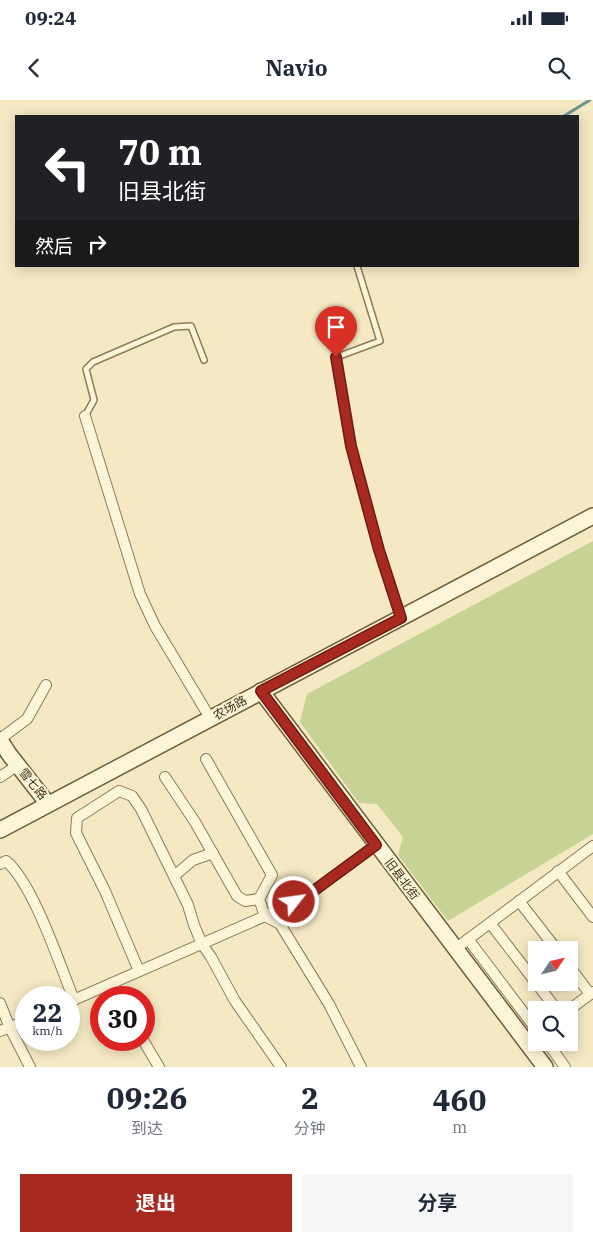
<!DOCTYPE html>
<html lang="zh">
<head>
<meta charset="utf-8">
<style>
	body { margin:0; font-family:"IBM Plex Serif","Noto Sans SC",serif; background:#f6f6f7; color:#1f2937; height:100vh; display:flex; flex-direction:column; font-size:19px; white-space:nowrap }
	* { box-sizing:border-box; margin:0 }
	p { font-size:16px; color:#747a83 }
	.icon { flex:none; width:28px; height:28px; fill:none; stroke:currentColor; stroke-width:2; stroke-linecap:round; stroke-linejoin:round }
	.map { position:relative; height:967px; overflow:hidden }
	.side { display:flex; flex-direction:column; background:#fff; flex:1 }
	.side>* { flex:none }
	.banner { position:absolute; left:15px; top:15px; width:564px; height:152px; border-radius:0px; box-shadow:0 2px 12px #0003; background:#202124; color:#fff; overflow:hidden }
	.needle { width:32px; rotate:55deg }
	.buttons { position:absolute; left:528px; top:841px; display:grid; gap:10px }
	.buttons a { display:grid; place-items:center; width:50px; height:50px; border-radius:0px; background:#fff; box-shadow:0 2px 12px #0003; font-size:25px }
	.speed { position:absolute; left:15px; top:886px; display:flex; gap:10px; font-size:25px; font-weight:700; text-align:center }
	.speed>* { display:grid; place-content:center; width:65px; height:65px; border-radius:50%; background:#fff; box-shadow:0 2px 12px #0003; line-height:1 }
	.speed small { font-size:12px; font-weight:400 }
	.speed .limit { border:8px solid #d22; background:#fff; color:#111 }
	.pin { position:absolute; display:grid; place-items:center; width:42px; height:42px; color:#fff; margin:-51px -21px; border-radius:50% 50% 50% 0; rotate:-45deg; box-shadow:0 0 5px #0007 }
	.pin .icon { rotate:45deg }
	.me { position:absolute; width:55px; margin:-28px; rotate:60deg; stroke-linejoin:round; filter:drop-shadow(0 0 4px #0008) }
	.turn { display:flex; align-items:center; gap:18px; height:105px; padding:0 20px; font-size:22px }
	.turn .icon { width:65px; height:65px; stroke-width:2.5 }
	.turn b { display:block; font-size:35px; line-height:42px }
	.then { display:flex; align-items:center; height:48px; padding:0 20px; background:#0003; gap:10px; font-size:19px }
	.eta { display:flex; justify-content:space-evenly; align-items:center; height:85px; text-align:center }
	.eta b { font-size:30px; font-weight:700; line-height:35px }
	.action { display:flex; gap:10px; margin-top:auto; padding:10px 20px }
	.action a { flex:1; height:58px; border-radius:0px; background:#a8291f; color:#fff; font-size:20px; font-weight:700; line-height:58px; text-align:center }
	.action a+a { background:#f6f6f7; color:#1f2937 }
	.status { display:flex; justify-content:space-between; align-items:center; height:35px; padding:0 25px; background:#fff; direction:ltr }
	.status svg { height:14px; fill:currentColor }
	header { display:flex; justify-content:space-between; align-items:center; height:65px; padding:0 20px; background:#fff; font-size:22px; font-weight:700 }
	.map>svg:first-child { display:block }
</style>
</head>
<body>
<div class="status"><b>09:24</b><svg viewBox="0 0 49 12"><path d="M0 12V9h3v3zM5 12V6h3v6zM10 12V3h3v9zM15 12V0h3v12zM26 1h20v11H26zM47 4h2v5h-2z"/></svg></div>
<header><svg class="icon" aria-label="back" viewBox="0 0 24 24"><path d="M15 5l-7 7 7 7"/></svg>Navio<svg class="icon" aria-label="search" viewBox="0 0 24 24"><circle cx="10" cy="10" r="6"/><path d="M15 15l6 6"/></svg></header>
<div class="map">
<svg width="593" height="967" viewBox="0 0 593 967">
	<rect width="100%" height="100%" fill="#f4e9c3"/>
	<path fill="#c7d395" d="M593 441V734L448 821 398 755 403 737 377 704 359 703 300 622 307 594Z"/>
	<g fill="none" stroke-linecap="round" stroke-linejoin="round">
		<path stroke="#6b968e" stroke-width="3" d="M564 16 590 0"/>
		<g stroke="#917a57" stroke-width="8">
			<g id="lane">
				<path d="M357 166 380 241 337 257 351 346 379 450 400 515"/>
				<path d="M85 316 94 300 86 269 93 262 174 227 191 226 204 260"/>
			</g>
		</g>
		<g stroke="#917a57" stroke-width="12">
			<g id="street">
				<path d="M85 316 140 494 155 526 210 618"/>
				<path d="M0 639 27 619 46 585"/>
				<path d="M0 677 18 665"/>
				<path d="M165 677 195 722 237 796 245 801 259 799"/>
				<path d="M0 764 6 761C33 783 60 865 74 900"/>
				<path d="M558 771 593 817"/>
				<path d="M174 776 193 760 213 753"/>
				<path d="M519 801 557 850"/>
				<path d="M490 823 557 910"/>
				<path d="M468 839 536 929"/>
				<path d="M455 849 593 746"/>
				<path d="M569 866 590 894"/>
				<path d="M139 871 105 791 76 733 77 718 119 691 132 696 141 709 188 805 194 825 202 844 211 857 235 901 281 967"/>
				<path d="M112 883 119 898"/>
				<path d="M69 902 265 816 259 799 272 775 206 659"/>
				<path d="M0 903 10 928 30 967"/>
				<path d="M569 910 593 892"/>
				<path d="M0 931 26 921"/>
				<path d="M143 940 159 967"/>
				<path d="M547 942 565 967"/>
				<path d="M361 967 329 904 280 824 265 816 308 795 376 745"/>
			</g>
		</g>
		<g stroke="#725b3a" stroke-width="18">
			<g id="secondary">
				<path d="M261 591 545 967"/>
				<path d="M0 640 9 654 48 704"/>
				<path d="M0 730 593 416"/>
			</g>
		</g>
		<use href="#lane" stroke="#fdf5d8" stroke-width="5"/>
		<use href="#street" stroke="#fdf5d8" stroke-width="10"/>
		<use href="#secondary" stroke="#fdf5d8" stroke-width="15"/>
	</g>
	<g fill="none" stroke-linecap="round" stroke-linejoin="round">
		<g stroke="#6d1b14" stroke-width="12">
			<path id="route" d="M294 802 308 795 376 745 261 591 401 518 379 450 351 346 336 257"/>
		</g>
		<use href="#route" stroke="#a8291f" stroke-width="9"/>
	</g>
	<g text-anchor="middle" stroke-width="4" stroke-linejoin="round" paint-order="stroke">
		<g font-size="12" fill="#3f301d" stroke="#faf2d4">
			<text transform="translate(230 608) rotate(-29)" y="4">农场路</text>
			<text transform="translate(33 684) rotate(51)" y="4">雪七路</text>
			<text transform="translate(402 779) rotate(53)" y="4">旧县北街</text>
		</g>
	</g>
</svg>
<div class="buttons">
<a><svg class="needle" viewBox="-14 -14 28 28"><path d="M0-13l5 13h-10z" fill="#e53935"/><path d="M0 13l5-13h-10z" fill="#747a83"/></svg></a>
<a><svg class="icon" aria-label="search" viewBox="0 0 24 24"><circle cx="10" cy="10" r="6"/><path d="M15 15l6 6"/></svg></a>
</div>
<div class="speed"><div>22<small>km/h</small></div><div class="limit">30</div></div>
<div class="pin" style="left:336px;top:257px;background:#d93025"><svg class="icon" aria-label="arrive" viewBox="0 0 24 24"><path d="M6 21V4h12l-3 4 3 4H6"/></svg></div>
<svg class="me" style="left:294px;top:802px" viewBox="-20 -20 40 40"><circle r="17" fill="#a8291f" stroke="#fff" stroke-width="3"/><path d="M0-11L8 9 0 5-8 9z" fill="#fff"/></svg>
<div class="banner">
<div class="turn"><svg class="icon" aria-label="left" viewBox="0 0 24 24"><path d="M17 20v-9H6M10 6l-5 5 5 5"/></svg><div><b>70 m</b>旧县北街</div></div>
<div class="then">然后<svg class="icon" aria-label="right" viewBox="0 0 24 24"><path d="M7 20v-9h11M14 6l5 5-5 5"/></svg></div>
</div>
</div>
<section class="side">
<div class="eta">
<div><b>09:26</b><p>到达</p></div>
<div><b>2</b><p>分钟</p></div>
<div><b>460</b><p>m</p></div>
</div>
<div class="action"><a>退出</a><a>分享</a></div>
</section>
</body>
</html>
